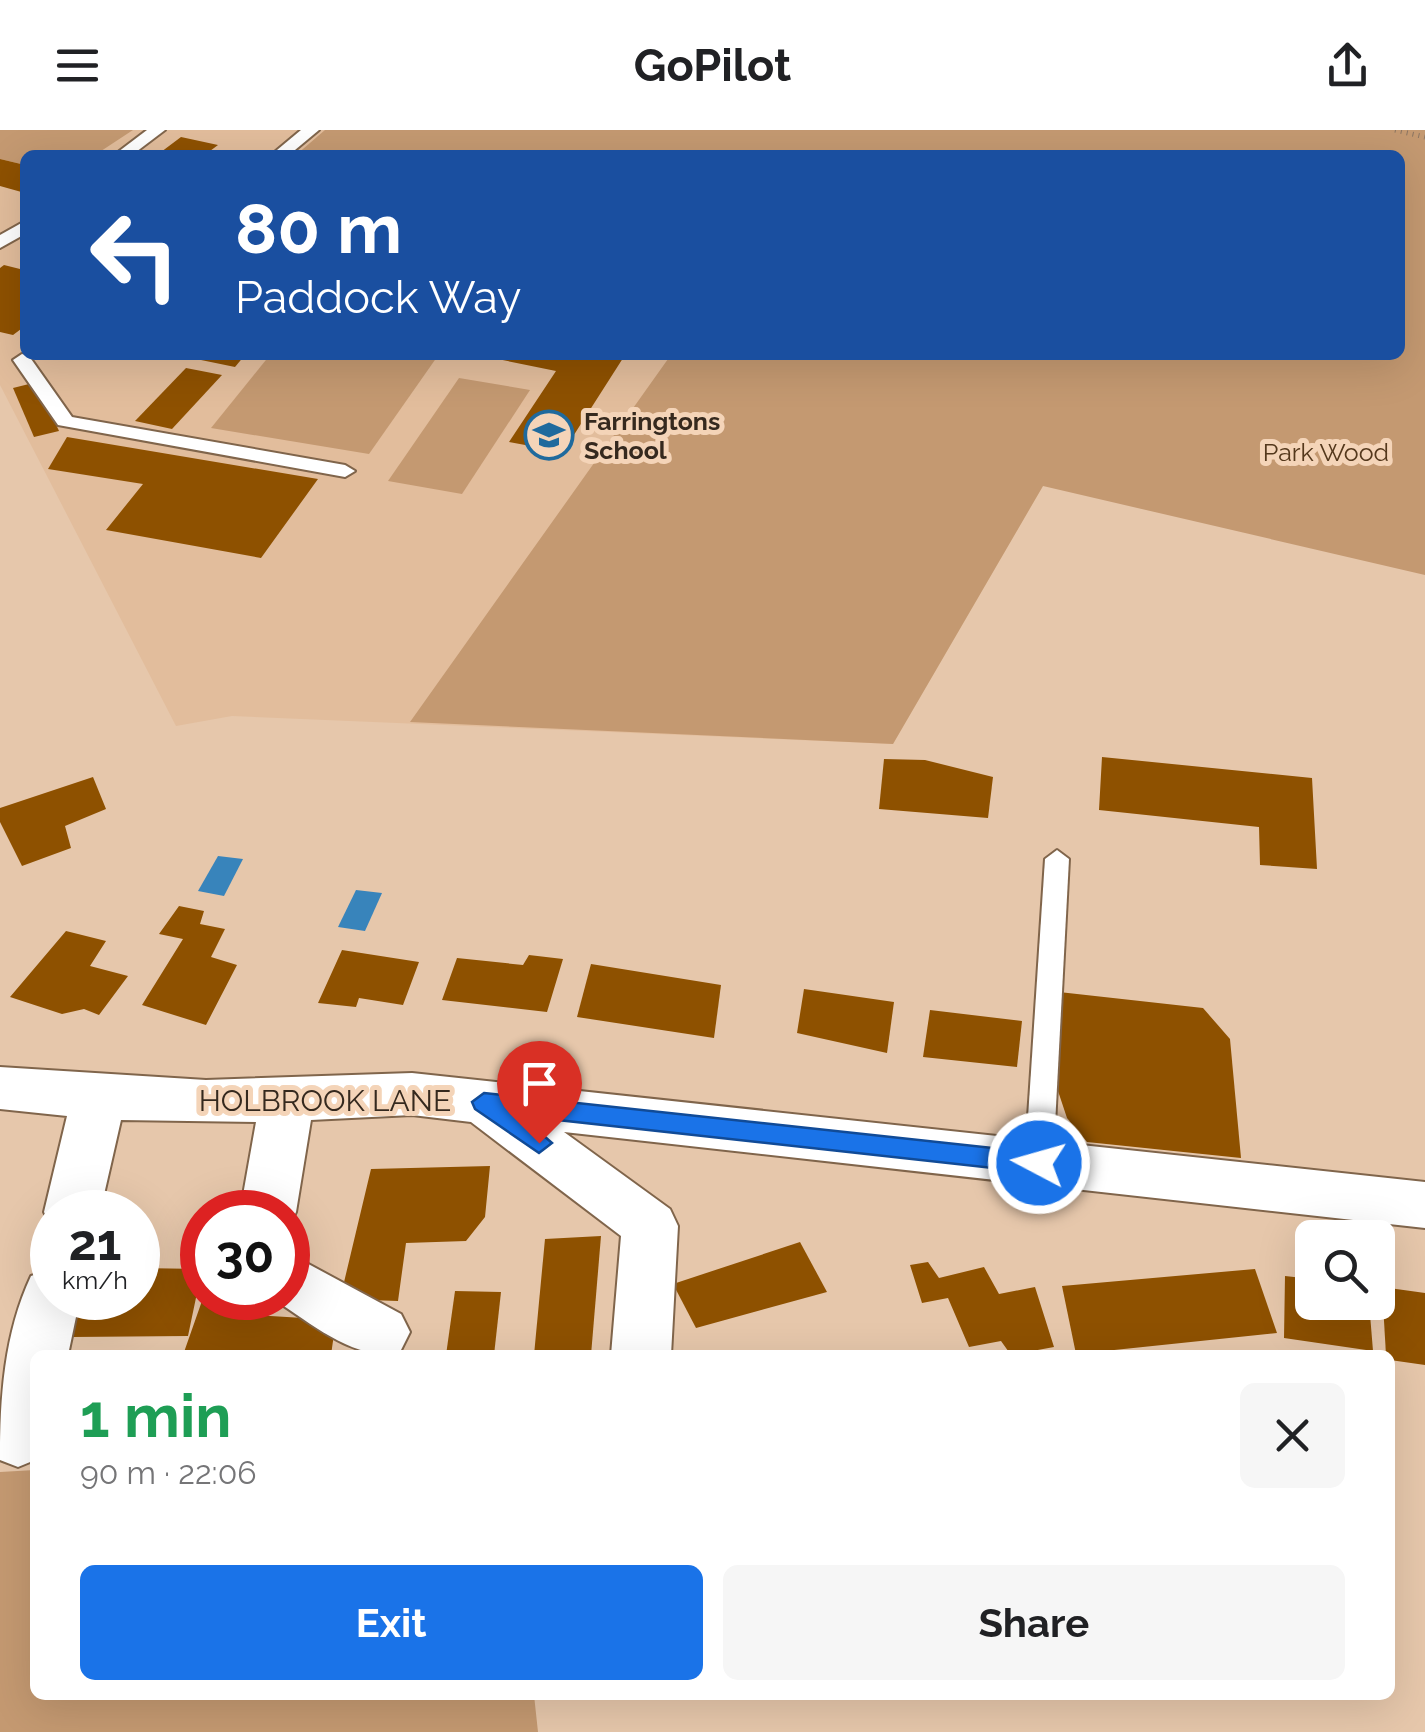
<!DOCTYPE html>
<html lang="en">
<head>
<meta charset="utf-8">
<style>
	body { margin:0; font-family:Raleway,sans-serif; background:#f6f6f6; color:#202124; height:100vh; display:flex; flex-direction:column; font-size:38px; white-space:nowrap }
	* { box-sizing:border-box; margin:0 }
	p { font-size:32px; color:#757577 }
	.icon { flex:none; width:55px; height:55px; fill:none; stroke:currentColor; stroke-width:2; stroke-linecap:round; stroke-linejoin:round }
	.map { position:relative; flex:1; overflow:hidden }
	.details { position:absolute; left:30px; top:1220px; width:1365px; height:350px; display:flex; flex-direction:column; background:#fff; border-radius:15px; box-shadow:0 10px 40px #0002 }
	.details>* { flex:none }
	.banner { position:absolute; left:20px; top:20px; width:1385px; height:210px; border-radius:15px; box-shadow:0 10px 40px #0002; background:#1a4fa0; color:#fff; overflow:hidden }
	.controls { position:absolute; left:1295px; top:1090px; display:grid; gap:20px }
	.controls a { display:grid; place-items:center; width:100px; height:100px; border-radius:15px; background:#fff; box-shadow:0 10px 40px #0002; font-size:50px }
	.speed { position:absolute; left:30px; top:1060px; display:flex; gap:20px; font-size:50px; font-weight:700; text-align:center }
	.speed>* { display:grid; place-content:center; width:130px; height:130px; border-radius:50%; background:#fff; box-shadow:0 10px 40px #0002; line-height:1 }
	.speed small { font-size:25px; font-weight:400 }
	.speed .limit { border:15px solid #d22; background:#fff; color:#111 }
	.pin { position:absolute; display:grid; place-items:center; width:85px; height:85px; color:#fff; margin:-102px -42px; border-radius:50% 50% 50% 0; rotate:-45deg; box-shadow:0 0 10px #0007 }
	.pin .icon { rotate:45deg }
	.me { position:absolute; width:110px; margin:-55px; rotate:276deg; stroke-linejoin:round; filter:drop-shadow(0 0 8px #0008) }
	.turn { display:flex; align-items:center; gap:35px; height:210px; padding:0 50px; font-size:45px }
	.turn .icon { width:130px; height:130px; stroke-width:2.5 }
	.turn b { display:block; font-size:70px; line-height:85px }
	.round { display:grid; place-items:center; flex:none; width:105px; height:105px; border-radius:15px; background:#f6f6f6 }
	.head { display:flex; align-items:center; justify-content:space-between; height:170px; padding:0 50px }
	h1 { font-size:60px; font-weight:700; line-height:75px; color:#1e9e55 }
	.cta { display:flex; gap:20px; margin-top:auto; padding:20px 50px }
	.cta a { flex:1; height:115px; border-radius:15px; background:#1a73e8; color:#fff; font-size:40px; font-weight:700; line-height:115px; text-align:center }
	.cta a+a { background:#f6f6f6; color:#202124 }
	header { display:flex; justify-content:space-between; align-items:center; height:130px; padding:0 50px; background:#fff; font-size:45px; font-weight:700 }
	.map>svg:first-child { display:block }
</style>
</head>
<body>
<header><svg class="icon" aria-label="menu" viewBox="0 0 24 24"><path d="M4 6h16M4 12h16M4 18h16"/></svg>GoPilot<svg class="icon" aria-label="share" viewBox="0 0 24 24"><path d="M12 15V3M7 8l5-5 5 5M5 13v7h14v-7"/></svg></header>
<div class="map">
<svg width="1425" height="1602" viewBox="0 0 1425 1602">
	<rect width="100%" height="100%" fill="#e6c7ab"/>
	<path fill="#e2bd9c" d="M0 0H1250L1237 25H25V225H1119L893 614 232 586 176 596 0 255Z"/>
	<g fill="#c49971">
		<path d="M0 0H133L95 25H25V35L0 29Z"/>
		<path d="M325 0H1425V445L1043 356 893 614 410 592 668 229 663 225H1400V25H296Z"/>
		<path d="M270 225H425L437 227 369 324 211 298Z"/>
		<path d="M459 248 530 260 462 364 388 351Z"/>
		<path d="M35 1340V1565H534L538 1602H0V1342Z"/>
	</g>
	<g fill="#3884bb">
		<path d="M218 726 243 729 224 766 198 761Z"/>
		<path d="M356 760 382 763 365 801 338 797Z"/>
	</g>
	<g fill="#8e5100">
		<path d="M181 7 218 15 210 21 222 25H157Z"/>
		<path d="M0 29 25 35V63L0 56Z"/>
		<path d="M4 135 20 139 25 135V196L13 205 0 202V138Z"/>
		<path d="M206 225H245L235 237 201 230Z"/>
		<path d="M478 225H625L563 322 509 312 556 241Z"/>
		<path d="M186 238 222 245 172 299 135 291Z"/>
		<path d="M37 252 59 301 34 307 13 258Z"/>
		<path d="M67 307 318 349 261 428 106 400 143 354 48 339Z"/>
		<path d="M1102 627 1312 648 1317 739 1260 735 1259 697 1099 680Z"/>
		<path d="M884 629 925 630 993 647 988 688 879 679Z"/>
		<path d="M93 647 106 679 65 696 71 718 22 736 0 692V678Z"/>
		<path d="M179 776 204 781 200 794 225 799 211 827 237 835 206 895 142 875 183 809 159 804Z"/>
		<path d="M66 801 106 811 90 836 128 846 99 885 84 879 62 884 10 867Z"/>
		<path d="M342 820 419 832 403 875 359 868 356 877 318 873Z"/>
		<path d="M529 825 563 829 547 882 442 870 457 828 523 835Z"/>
		<path d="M591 834 721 855 714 908 577 887Z"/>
		<path d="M804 859 894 872 887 923 797 903Z"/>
		<path d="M1059 862 1203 878 1230 909 1241 1028 1087 1012 1067 988 1055 952Z"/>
		<path d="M930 880 1022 891 1017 937 923 927Z"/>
		<path d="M490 1036 485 1087 466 1111 406 1113 398 1171 340 1169 371 1039Z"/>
		<path d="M601 1106 591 1225H534L545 1109Z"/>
		<path d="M800 1112 827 1162 696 1198 673 1154Z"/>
		<path d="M928 1132 939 1148 984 1137 999 1164 1035 1157 1054 1217 1011 1225 1001 1211 969 1217 948 1168 922 1173 910 1135Z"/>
		<path d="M138 1138 202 1139 188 1206 71 1207 83 1168H138Z"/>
		<path d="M1255 1139 1277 1203 1076 1224 1062 1156Z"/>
		<path d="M1285 1146 1312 1149V1172H1369L1373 1221 1284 1208Z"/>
		<path d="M1382 1157 1425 1163V1235L1390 1230 1386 1225Z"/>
		<path d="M455 1161 501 1162 494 1225H446Z"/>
		<path d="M203 1168H235L236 1184 336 1190 331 1225H183Z"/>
	</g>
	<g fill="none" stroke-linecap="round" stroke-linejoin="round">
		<g stroke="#80654b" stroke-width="4">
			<g id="service">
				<path d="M147 0H165L132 25H114Z"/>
				<path d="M301 0H319L289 25H271Z"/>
				<path d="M25 91V104L0 118V105Z"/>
				<path d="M22 224 29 226 72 287 345 335 355 341 345 347 58 295 13 230Z"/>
				<path d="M1057 720 1069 729 1053 1033 1049 1041 1039 1044 1029 1041 1025 1033 1045 729Z"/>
			</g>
		</g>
		<g stroke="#80654b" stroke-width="4">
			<g id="minor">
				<path d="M0 937 206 950 412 943 1425 1052V1098L564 1002 670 1079 678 1096 671 1225H611L621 1106 471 992 412 985 311 990 296 1082 288 1099V1082H240L256 992 121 990 100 1082H52V1099L44 1082 67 986 0 979Z"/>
				<path d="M288 1123 401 1184 410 1202 401 1220C357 1236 307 1189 271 1168H288Z"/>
				<path d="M52 1139V1168H80L68 1225H35V1330L18 1337 0 1330C0 1267 4 1204 31 1146Z"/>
			</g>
		</g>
		<path stroke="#8b7562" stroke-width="5" stroke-dasharray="1 5" stroke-linecap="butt" d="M1395 0 1425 7"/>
		<use href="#service" fill="#fff" fill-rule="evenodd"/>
		<use href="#minor" fill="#fff" fill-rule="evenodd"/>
	</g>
	<path fill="#1a73e8" stroke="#114b97" stroke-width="2.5" d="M484 963 1039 1023 1051 1033 1039 1043 521 986 552 1013 539 1023 475 979 472 972Z"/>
	<defs>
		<g id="school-ring" transform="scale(2.5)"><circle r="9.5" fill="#f4d4b8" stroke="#1f6a9d" stroke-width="1.5"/><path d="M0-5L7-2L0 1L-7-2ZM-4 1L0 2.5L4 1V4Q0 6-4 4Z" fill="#1f6a9d"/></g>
	</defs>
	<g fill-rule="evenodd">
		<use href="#school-ring" x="549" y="305"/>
	</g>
	<g text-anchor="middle" stroke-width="10" stroke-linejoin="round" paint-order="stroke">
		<g font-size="25" font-weight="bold" fill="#35291e" stroke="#f4d4b8" text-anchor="start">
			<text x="584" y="300">Farringtons<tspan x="584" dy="29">School</tspan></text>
		</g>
		<g font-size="25" fill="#54381c" stroke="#f4d4b8">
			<text x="1326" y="331">Park Wood</text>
		</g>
		<g font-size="30" fill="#35291e" stroke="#f4d4b8">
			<text x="325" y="981">HOLBROOK LANE</text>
		</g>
	</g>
</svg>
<div class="controls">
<a><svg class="icon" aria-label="search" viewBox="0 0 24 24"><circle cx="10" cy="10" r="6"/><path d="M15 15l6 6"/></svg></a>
</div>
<div class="speed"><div>21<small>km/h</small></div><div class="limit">30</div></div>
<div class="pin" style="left:539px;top:1013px;background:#d93025"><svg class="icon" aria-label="arrive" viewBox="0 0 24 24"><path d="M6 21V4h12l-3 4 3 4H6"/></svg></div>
<svg class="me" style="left:1039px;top:1033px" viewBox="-20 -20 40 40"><circle r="17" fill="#1a73e8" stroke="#fff" stroke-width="3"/><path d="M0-11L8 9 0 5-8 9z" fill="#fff"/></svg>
<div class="banner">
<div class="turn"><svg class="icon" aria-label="left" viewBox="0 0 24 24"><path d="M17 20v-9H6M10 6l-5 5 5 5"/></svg><div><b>80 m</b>Paddock Way</div></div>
</div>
<section class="details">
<div class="head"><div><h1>1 min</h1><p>90 m · 22:06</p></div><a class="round"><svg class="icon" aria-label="close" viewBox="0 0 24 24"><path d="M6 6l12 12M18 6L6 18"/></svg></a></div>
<div class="cta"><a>Exit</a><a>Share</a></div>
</section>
</div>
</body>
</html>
